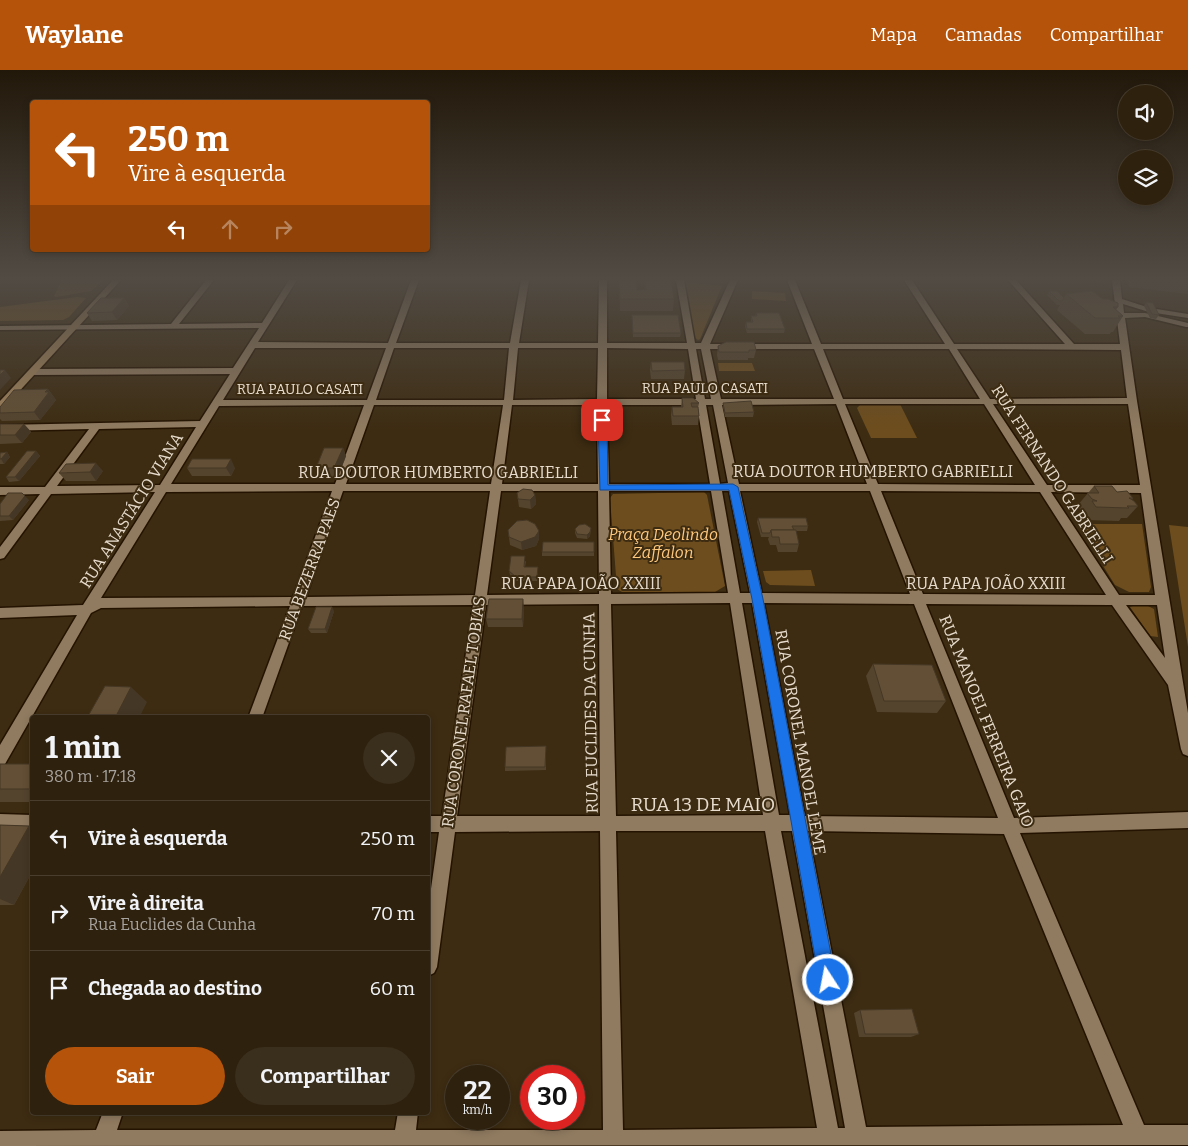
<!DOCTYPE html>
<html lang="pt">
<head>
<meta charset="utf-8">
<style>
	body { margin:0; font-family:Bitter,serif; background:#3a2e1c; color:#f1f3f6; height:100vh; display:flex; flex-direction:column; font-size:19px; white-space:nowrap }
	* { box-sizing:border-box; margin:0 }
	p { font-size:16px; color:#a7a39e }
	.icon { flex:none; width:28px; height:28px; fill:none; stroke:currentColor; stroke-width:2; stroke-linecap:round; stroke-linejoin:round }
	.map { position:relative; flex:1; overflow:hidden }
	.side { position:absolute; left:30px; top:645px; width:400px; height:400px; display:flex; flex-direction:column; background:#2e210e; border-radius:5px; box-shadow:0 2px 8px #0003,0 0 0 1px #493e2e }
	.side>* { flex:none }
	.banner { position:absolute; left:30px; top:30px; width:400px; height:152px; border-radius:5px; box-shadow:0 2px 8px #0003,0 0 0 1px #493e2e; background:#b45309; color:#fff; overflow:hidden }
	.tools { position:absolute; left:1118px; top:15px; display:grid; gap:10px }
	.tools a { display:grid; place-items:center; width:55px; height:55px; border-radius:50%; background:#2e210e; box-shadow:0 2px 8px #0003,0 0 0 1px #493e2e; font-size:25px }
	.speed { position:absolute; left:445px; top:995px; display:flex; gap:10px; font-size:25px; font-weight:700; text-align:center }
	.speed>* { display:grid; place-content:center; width:65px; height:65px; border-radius:50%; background:#2e210e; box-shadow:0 2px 8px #0003,0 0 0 1px #493e2e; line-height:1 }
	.speed small { font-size:12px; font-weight:400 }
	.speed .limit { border:8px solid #d22; background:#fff; color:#111 }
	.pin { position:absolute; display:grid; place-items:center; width:42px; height:42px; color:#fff; margin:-21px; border-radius:10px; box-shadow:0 2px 8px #0006 }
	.me { position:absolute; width:55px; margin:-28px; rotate:349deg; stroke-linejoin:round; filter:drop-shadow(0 0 4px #0008) }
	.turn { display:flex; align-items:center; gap:18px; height:105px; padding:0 15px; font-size:22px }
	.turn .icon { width:65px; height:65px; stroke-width:2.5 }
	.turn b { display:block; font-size:35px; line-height:42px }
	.lanes { display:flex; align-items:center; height:48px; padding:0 15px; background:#0003; justify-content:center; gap:25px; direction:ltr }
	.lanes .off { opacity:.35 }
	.round { display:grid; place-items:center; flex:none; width:52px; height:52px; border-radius:26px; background:#3a2e1c }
	.head { display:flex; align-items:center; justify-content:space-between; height:85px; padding:0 15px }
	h1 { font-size:30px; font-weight:700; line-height:38px }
	.action { display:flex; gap:10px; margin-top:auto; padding:10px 15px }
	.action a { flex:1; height:58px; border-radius:30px; background:#b45309; color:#fff; font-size:20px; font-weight:700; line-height:58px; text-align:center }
	.action a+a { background:#3a2e1c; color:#f1f3f6 }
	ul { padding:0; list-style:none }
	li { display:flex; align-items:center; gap:15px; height:75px; padding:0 15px; border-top:1px solid #493e2e }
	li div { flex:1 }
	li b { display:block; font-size:19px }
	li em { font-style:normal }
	header { display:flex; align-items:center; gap:30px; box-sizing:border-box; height:70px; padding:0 25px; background:#b45309; color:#fff }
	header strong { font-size:24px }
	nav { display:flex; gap:28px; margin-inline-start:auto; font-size:18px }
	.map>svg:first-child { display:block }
</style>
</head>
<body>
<header>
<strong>Waylane</strong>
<nav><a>Mapa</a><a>Camadas</a><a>Compartilhar</a></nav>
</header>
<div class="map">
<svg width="1188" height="1076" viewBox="0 0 1188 1076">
	<rect width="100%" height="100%" fill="#3d2c12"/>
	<g fill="#6d4d1d">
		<path d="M62 210H104L91 221 56 227 54 226Z"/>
		<path d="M685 212 722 216 700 269 698 270 694 267Z"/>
		<path d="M752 221 785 223 786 231 752 229Z"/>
		<path d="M77 227 86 228 69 247 63 250 0 251V237Z"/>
		<path d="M718 293H752L755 301H719Z"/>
		<path d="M861 334H900L917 368H871L857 338Z"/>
		<path d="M704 422 707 425 725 516 715 522H622L617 519 610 428 613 424Z"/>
		<path d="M1077 454H1142L1151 517 1149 522H1129L1115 515Z"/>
		<path d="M1169 455 1188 457V577Z"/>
		<path d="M811 500 815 516 770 515 766 512 763 501Z"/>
		<path d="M1133 536H1148L1154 539 1158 567 1150 566 1130 537Z"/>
	</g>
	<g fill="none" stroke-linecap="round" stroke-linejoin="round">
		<g stroke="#241300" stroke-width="3">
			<g id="minor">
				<path d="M206 210H214L179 254 262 253 289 210H297L258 272 388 273 411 210H419L396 273H510L521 210H529L519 273H598L599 210H607V273H687L676 210H684L695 273H701L730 210H738L710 274H812L787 210H795L821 274H945L904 210H912L954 274H1065L1008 210H1016L1074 274H1120L1112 210H1120L1122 229 1150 238 1188 244V248L1149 242 1123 234 1124 243H1145L1188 253V257H1186L1145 247 1125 248 1137 331 1188 643V686L1183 684 1181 679 1168 615 1112 535 926 534 1014 748 1188 742V758L1020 763 1144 1055H1188V1075L0 1076V1061L96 1060 103 1042H123L117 1060H395L398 1042H418L416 1060H603L600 761 455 762 437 897 434 903 428 906V840L439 762H428V746H442L473 535 302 536 262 648H248L290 536 101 538 91 543 5 694 0 696V675L77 545 0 548V538L83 535 155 422 51 424 4 488 0 489V477L40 424 0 425V417H45L89 359 0 361V355L200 351 230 304 32 305 28 302 32 299 233 298 259 258 0 260V256L171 254ZM255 278H386L367 330H223ZM394 278H509L504 330H376ZM518 278H598L597 329 513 330ZM607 278 688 279 696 329H607ZM696 279H701L711 329H705ZM710 279H814L834 329H721ZM823 279H949L980 329H843ZM957 279 1121 280 1127 328 990 329ZM836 334 867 414H739L722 335ZM845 334H984L1035 415 878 414ZM993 334H1128L1140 415H1047ZM364 335 335 414H171L219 336ZM374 335H503L491 414H346ZM512 335H597L598 414H502ZM607 335H697L710 414H609ZM706 335H713L728 413 720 414ZM196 357 160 415 57 416 99 359ZM332 421 293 527 101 528 166 422ZM343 421H490L475 525 306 527ZM501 421H598L599 524 487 525ZM609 421H711L728 523 611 524ZM722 421H729L750 523H740ZM740 421H870L910 524 762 523ZM881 421 1040 422 1106 525 923 524ZM1051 422 1141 423 1155 525H1119ZM730 533 763 745 616 746 611 534ZM742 533H752L790 745H779ZM764 533 914 534 998 748 805 746ZM599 534 600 746H457L486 535ZM1126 535H1157L1165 588ZM616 761H765L817 1058 623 1060ZM781 761H792L845 1058H838ZM808 761 1004 764 1123 1055 866 1057Z"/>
				<path d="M0 744 32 745V761L0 760Z"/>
			</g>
		</g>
		<g stroke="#241300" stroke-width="3">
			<path id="secondary" d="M113 210H121L3 339 0 340V331Z"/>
		</g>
		<use href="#minor" fill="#907b60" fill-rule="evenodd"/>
		<use href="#secondary" fill="#9f825c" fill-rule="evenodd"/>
	</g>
	<g fill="#54442e">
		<path d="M619 210H636L637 220H645L644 210H671L674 229 673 241H620Z"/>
		<path d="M1086 210H1101L1100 212Z"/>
		<path d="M1128 210H1188V224L1129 217Z"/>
		<path d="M1049 221 1064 228 1066 224 1103 229 1118 237 1116 240 1123 246 1113 262H1111L1110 264H1085L1057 240 1060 235H1057L1047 225Z"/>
		<path d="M124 228 129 236 117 250 92 251 87 243Z"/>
		<path d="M1146 232 1159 245 1156 249 1150 248 1144 236Z"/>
		<path d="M756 243 785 259 784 263H747L745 256 746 252H751V246H755Z"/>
		<path d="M632 245 681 263 680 267H633Z"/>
		<path d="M718 276 756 280 754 288H748V290H718L717 285Z"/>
		<path d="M651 292 685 300 684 309H651L650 300Z"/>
		<path d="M48 319 56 330 40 350 2 351 0 349V337Z"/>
		<path d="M682 328 699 333 698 338 699 346 698 355H672L671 345 672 337H681Z"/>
		<path d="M723 333 754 342 753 347H725L723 337Z"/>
		<path d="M0 354H24L31 362 22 373 0 374Z"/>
		<path d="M343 378 346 386 338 407H319L316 398Z"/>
		<path d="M36 381 40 386 19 411 9 412 6 407Z"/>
		<path d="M7 382 10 387 4 394H0V383Z"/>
		<path d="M187 398H235L231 406H192Z"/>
		<path d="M103 401 96 411H66L59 403Z"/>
		<path d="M1094 416 1117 422 1133 428 1132 430 1138 436 1127 448H1121L1119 451 1086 450 1082 444 1083 442H1082L1077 436Z"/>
		<path d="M517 423 535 425 536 434 531 439 519 437Z"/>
		<path d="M29 430 13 450 0 451V434Z"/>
		<path d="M758 448 808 456 807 461H796L799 474 797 482H778L776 475H770L768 469 769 467H761L757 452Z"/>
		<path d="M591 458 590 466 587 469 577 468 575 463V459Z"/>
		<path d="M508 460 539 469 536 476 522 480 510 475Z"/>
		<path d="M594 472V486H542V482Z"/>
		<path d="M526 491 525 497 538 501V511H516L510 505 509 501Z"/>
		<path d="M524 538 523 557H488L486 549Z"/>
		<path d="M334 541 327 563H311L308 559Z"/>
		<path d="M873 594 946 631 937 643 877 642 866 606Z"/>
		<path d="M546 676V700L505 701V697Z"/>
		<rect x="0" y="694" width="32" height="38"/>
		<path d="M0 755 29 756 32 758V802L14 835H0Z"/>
		<path d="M860 940 919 964 911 967H859L854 943Z"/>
	</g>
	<g fill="#453725">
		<path d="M124 228 129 236 117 250 112 242Z"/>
		<path d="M5 300 11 308 0 320V305Z"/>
		<path d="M48 319 56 330 40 350 34 342Z"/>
		<path d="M24 354 31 362 22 373 15 365Z"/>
		<path d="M343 378 346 386 338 407 334 398Z"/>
		<path d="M36 381 40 386 19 411 15 407Z"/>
		<path d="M7 382 10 387 4 394 1 389Z"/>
		<path d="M231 389 235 398 231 406 226 398Z"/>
		<path d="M96 393 103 401 96 411 90 402Z"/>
		<path d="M535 425 536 434 531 439 530 430Z"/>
		<path d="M25 426 29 430 13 450 9 446Z"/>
		<path d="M539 461V469L536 476 522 480 521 472Z"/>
		<path d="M590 462V466L587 469V465Z"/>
		<path d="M523 529 524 538 523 557 522 549Z"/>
		<path d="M332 537 334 541 327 563 325 559Z"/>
		<path d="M131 617 147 632 139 648H115Z"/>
		<path d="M29 756 32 758V802L14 835 0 829V807Z"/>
	</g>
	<g fill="#624f35" stroke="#453725">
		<path d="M619 210H636L637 220H646L645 210H671L674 229H620Z"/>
		<path d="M1049 221H1057L1064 228 1062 231H1059Z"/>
		<path d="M1092 221 1103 229H1108L1118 233V237H1113L1123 246H1118L1120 248H1095L1066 224Z"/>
		<path d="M101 228H124L112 242 87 243Z"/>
		<path d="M1146 232 1153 233 1159 245 1152 244Z"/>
		<path d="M756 243H779L785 259H747L746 252H753L751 246H757Z"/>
		<path d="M632 245H678L681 263H633Z"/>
		<path d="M726 272H754L756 280H749V282H719L718 276Z"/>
		<path d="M651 292H684L685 300 652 301Z"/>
		<path d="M0 300H5L0 305Z"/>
		<path d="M48 319 45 322H49L34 342 0 343V337L14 320Z"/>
		<path d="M682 328H693L699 333H691L692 337H698L699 346H673L672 337H683Z"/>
		<path d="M751 331 754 342 725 343 723 333Z"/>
		<path d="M0 354H24L15 365H0Z"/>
		<path d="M324 378H343L334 398H316Z"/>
		<path d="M27 381H36L15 407H6Z"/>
		<path d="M7 382 1 389H0V383Z"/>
		<path d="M192 389H231L226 398H187Z"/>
		<path d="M96 393 90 402 59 403 66 394Z"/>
		<path d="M1094 416H1112L1117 422 1127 421 1133 428H1129L1134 431 1138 436H1127L1129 438 1096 437 1092 431H1097L1092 429 1087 423H1099Z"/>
		<path d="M523 419 532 420 535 425 530 430 518 429 517 423Z"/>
		<path d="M8 423H22L25 426 9 446H0V434Z"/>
		<path d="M758 448H806L808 456H792L794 460H771L770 463H762Z"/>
		<path d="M527 450 535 454 539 461 535 467 521 472 509 467 508 460 517 451Z"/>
		<path d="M585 454 591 458 590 462 587 465 577 464 575 459 579 455Z"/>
		<path d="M771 460H796L799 474H780L779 467H772Z"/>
		<path d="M543 472H594V482H542Z"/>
		<path d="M511 486H525L524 497H538L537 507H516L509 501Z"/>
		<path d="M489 529H523L522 549H486Z"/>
		<path d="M316 537H332L325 559H308Z"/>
		<path d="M873 594 932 595 946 631H884Z"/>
		<path d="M105 616 131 617 115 648H87Z"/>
		<path d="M546 676 545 697H505L506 677Z"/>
		<rect x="0" y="694" width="32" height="25"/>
		<path d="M0 755 29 756 0 807Z"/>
		<path d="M912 939 919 964H865L860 940Z"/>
	</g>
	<linearGradient id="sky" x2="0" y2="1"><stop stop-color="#22180a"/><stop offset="0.58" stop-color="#514b44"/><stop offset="1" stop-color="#514b44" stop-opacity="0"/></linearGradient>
	<rect width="1188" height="360" fill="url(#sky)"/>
	<path fill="#1a73e8" stroke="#114b97" d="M602 347 607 350 608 415 733 414 738 417 763 529 836 910 833 916 828 918 822 916 819 910 752 529 729 420H600L598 350Z"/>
	<g text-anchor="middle" stroke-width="4" stroke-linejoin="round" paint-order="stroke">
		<g font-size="14" fill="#e7dccd" stroke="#3d2c12">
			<text x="705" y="323">RUA PAULO CASATI</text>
			<text x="300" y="324">RUA PAULO CASATI</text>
		</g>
		<g font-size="16" fill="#e7dccd" stroke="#3d2c12">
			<text x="873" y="407">RUA DOUTOR HUMBERTO GABRIELLI</text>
			<text x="438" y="408">RUA DOUTOR HUMBERTO GABRIELLI</text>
			<text transform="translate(1053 404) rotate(57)" y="6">RUA FERNANDO GABRIELLI</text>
			<text transform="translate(131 440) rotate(-58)" y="6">RUA ANASTÁCIO VIANA</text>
			<text transform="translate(309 499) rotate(-70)" y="6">RUA BEZERRA PAES</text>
			<text x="581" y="519">RUA PAPA JOÃO XXIII</text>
			<text x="986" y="519">RUA PAPA JOÃO XXIII</text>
			<text transform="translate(463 642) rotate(-82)" y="6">RUA CORONEL RAFAEL TOBIAS</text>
			<text transform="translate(590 643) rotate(-91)" y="6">RUA EUCLIDES DA CUNHA</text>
			<text transform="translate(987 651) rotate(68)" y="6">RUA MANOEL FERREIRA GAIO</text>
			<text transform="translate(801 672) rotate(80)" y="6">RUA CORONEL MANOEL LEME</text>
		</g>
		<g font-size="16" font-style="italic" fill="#fec87d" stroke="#3d2c12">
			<text x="663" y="470">Praça Deolindo<tspan x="663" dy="18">Zaffalon</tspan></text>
		</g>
		<g font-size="19" fill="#e7dccd" stroke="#3d2c12">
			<text x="703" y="741">RUA 13 DE MAIO</text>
		</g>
	</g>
</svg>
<div class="tools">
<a><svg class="icon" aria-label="sound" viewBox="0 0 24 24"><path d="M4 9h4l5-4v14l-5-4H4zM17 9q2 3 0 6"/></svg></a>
<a><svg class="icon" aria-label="layers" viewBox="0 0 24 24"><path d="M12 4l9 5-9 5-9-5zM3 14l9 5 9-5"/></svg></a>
</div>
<div class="speed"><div>22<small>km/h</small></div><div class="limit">30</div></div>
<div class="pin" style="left:602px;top:350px;background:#d93025"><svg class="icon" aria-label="arrive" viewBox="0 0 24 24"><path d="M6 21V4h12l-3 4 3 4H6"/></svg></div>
<svg class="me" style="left:828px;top:910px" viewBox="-20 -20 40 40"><circle r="17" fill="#1a73e8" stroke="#fff" stroke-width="3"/><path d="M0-11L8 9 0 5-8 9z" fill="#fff"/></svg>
<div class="banner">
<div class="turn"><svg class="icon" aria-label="left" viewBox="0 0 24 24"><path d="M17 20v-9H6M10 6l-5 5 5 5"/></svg><div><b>250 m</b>Vire à esquerda</div></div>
<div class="lanes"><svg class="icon" aria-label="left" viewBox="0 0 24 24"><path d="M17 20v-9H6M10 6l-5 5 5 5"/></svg><svg class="icon off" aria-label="ahead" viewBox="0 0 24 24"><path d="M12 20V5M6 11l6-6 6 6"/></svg><svg class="icon off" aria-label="right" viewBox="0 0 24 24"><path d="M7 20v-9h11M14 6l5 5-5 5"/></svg></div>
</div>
<section class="side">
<div class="head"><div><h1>1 min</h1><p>380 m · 17:18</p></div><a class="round"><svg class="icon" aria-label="close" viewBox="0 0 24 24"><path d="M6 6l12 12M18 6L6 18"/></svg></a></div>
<ul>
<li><svg class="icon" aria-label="left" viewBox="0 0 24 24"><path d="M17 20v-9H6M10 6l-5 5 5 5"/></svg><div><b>Vire à esquerda</b></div><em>250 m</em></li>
<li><svg class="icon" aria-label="right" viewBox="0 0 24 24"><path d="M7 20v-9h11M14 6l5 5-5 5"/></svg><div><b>Vire à direita</b><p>Rua Euclides da Cunha</p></div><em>70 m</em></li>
<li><svg class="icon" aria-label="arrive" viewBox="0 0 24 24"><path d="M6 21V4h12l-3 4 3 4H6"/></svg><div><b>Chegada ao destino</b></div><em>60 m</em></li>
</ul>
<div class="action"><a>Sair</a><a>Compartilhar</a></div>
</section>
</div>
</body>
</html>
